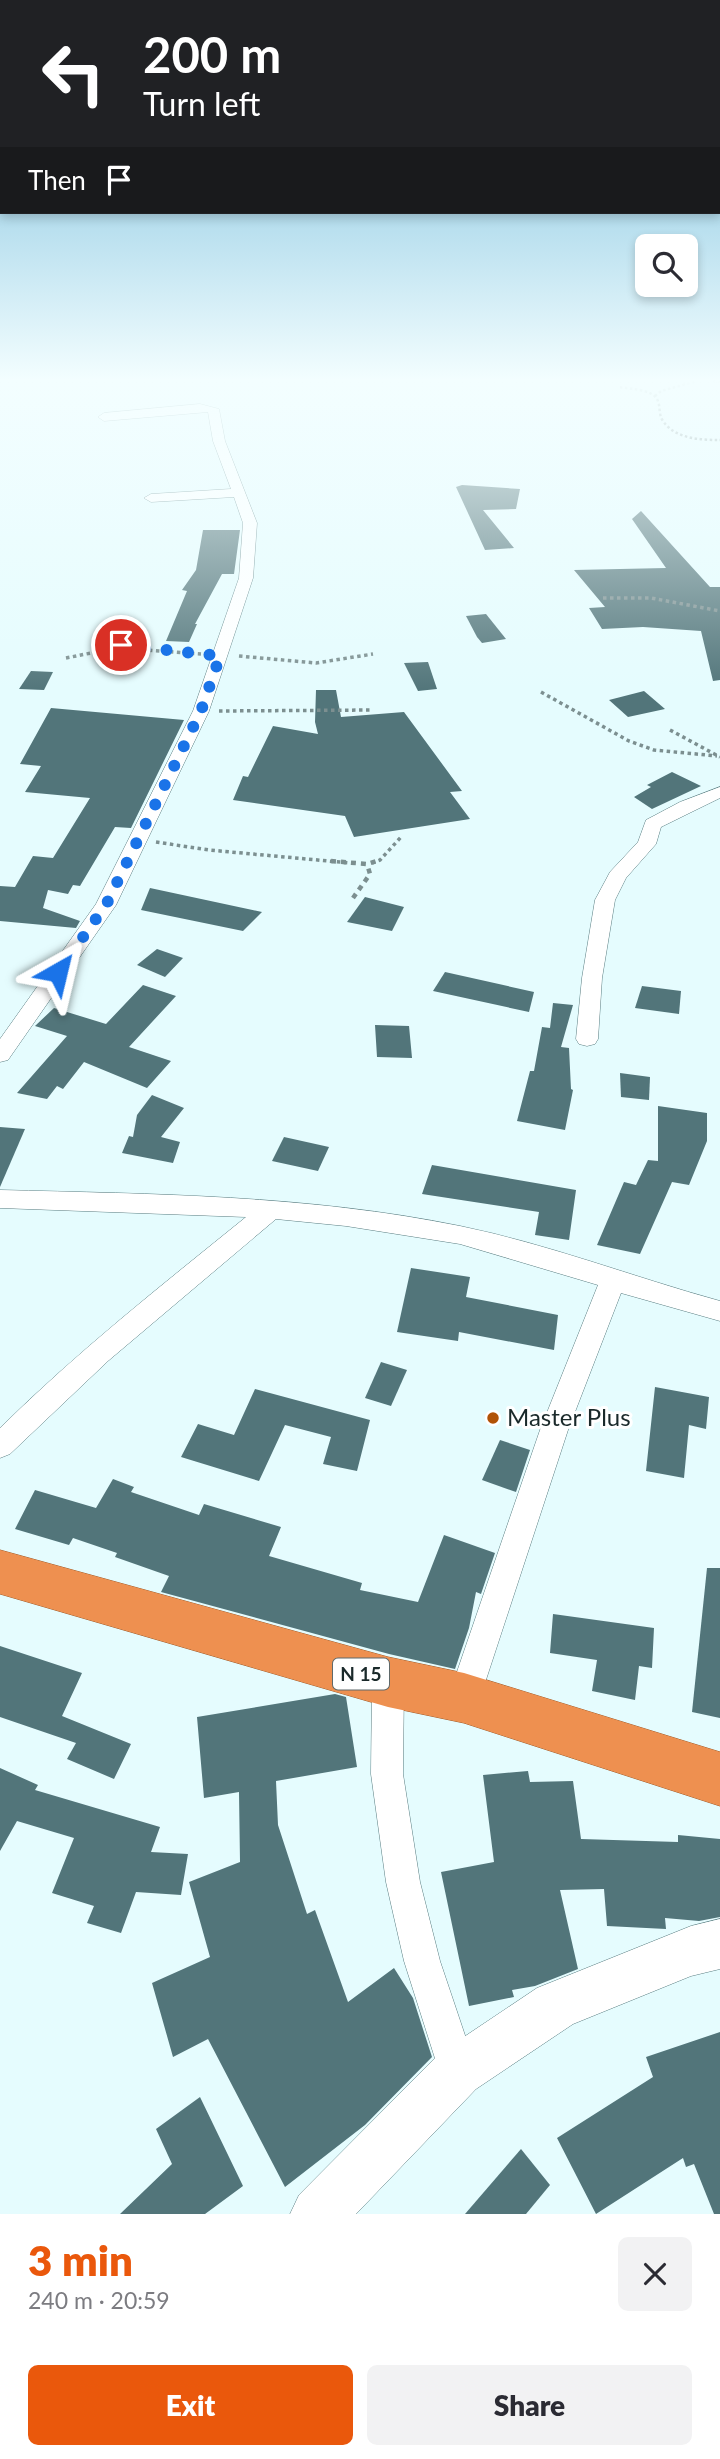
<!DOCTYPE html>
<html lang="en">
<head>
<meta charset="utf-8">
<style>
	body { margin:0; font-family:Lato,sans-serif; background:#f2f2f3; color:#2b2b33; height:100vh; display:flex; flex-direction:column; font-size:26px; white-space:nowrap }
	* { box-sizing:border-box; margin:0 }
	p { font-size:23px; color:#7c7c81 }
	.icon { flex:none; width:38px; height:38px; fill:none; stroke:currentColor; stroke-width:2; stroke-linecap:round; stroke-linejoin:round }
	.map { position:relative; height:2214px; overflow:hidden }
	.drawer { display:flex; flex-direction:column; background:#fff; flex:1 }
	.drawer>* { flex:none }
	.banner { position:absolute; left:0px; top:0px; width:721px; height:214px; box-shadow:0 4px 10px #0003; background:#202124; color:#fff; overflow:hidden }
	.tools { position:absolute; left:635px; top:234px; display:grid; gap:14px }
	.tools a { display:grid; place-items:center; width:63px; height:63px; border-radius:10px; background:#fff; box-shadow:0 4px 10px #0003; font-size:35px }
	.pin { position:absolute; display:grid; place-items:center; width:60px; height:60px; color:#fff; margin:-30px; border:4px solid #fff; border-radius:50%; box-shadow:0 2px 7px #0007 }
	.me { position:absolute; width:77px; margin:-38px; rotate:37deg; stroke-linejoin:round; filter:drop-shadow(0 0 5px #0008) }
	.turn { display:flex; align-items:center; gap:24px; height:147px; padding:0 28px; font-size:32px }
	.turn .icon { width:91px; height:91px; stroke-width:2.5 }
	.turn b { display:block; font-size:49px; line-height:60px }
	.then { display:flex; align-items:center; height:66px; padding:0 28px; background:#0003; gap:14px; font-size:26px }
	.round { display:grid; place-items:center; flex:none; width:74px; height:74px; border-radius:10px; background:#f2f2f3 }
	.summary { display:flex; align-items:center; justify-content:space-between; height:119px; padding:0 28px }
	h1 { font-size:42px; font-weight:800; line-height:52px; color:#ea580c }
	.action { display:flex; gap:14px; margin-top:auto; padding:14px 28px }
	.action a { flex:1; height:80px; border-radius:10px; background:#ea580c; color:#fff; font-size:28px; font-weight:800; line-height:80px; text-align:center }
	.action a+a { background:#f2f2f3; color:#2b2b33 }
	.map>svg:first-child { display:block }
</style>
</head>
<body>
<div class="map">
<svg width="720" height="2214" viewBox="0 0 720 2214">
	<rect width="100%" height="100%" fill="#e5fcfe"/>
	<g fill="#52757a">
		<path d="M462 485 520 489 516 509 483 510 514 548 485 550 456 487Z"/>
		<path d="M641 511 710 587H720V680L713 681 701 631 643 627 602 629 589 608 605 607 574 570 666 568 632 519Z"/>
		<path d="M203 530H240L234 574H222L195 624H197L189 642 166 641 187 591 182 590 196 570Z"/>
		<path d="M486 614 506 639 482 643 477 637 466 616Z"/>
		<path d="M428 662 437 689 418 691 404 663Z"/>
		<path d="M31 671 53 672 44 690 19 689Z"/>
		<path d="M316 690H336L341 717 404 712 462 791 450 792 470 819 354 837 345 816 233 800 243 776 248 777 273 726 318 734 315 722Z"/>
		<path d="M644 691 665 709 628 717 609 700Z"/>
		<path d="M51 708 184 720 131 828 115 827 80 886 73 885 68 894 48 890 43 908 80 921 76 928 0 921V886L15 887 33 856 53 858 90 798 25 792 41 766 20 764Z"/>
		<path d="M672 772 701 786 652 809 634 797 651 787 647 785Z"/>
		<path d="M150 888 262 912 243 931 141 910Z"/>
		<path d="M365 897 404 907 392 931 347 922Z"/>
		<path d="M157 949 183 958 165 977 137 965Z"/>
		<path d="M445 972 534 992 529 1012 433 991Z"/>
		<path d="M143 985 176 996 129 1047 171 1061 147 1088 84 1062 63 1089 57 1086 47 1099 17 1093 67 1036 35 1026 54 1008 106 1024Z"/>
		<path d="M642 986 681 991 679 1014 635 1008Z"/>
		<path d="M553 1003 573 1005 561 1047 569 1048 571 1089 573 1090 565 1130 517 1121 530 1071H534L542 1027 550 1028Z"/>
		<path d="M375 1025 409 1026 412 1058 377 1057Z"/>
		<path d="M620 1073 650 1077 649 1100 621 1097Z"/>
		<path d="M152 1095 184 1108 161 1137 180 1142 173 1163 122 1153 129 1136 133 1137 137 1115Z"/>
		<path d="M658 1106 707 1113V1141L689 1185 672 1182 640 1254 597 1245 624 1182 636 1185 648 1160 658 1161Z"/>
		<path d="M0 1127 25 1129 0 1187Z"/>
		<path d="M284 1137 329 1147 318 1171 272 1161Z"/>
		<path d="M432 1165 576 1190 569 1240 535 1235 539 1212 422 1194Z"/>
		<path d="M411 1268 470 1277 466 1297 558 1315 554 1350 459 1332 458 1341 397 1332Z"/>
		<path d="M381 1362 407 1370 391 1406 365 1398Z"/>
		<path d="M655 1387 709 1397 706 1429 689 1425 684 1478 646 1471Z"/>
		<path d="M255 1389 370 1420 357 1471 323 1464 331 1437 285 1425 259 1481 181 1457 198 1424 234 1435Z"/>
		<path d="M500 1440 530 1450 516 1492 482 1480Z"/>
		<path d="M113 1479 134 1487 131 1492 199 1515 204 1504 281 1527 269 1556 362 1583 360 1590 418 1602 444 1535 495 1553 481 1594 476 1592 469 1628 455 1669 389 1654 161 1592 169 1576 115 1557 117 1553 73 1538 69 1545 15 1529 35 1490 96 1508Z"/>
		<path d="M707 1568H720V1718L692 1712Z"/>
		<path d="M553 1614 654 1628 652 1668 639 1666 635 1700 592 1691 597 1660 550 1653Z"/>
		<path d="M0 1646 82 1673 62 1716 131 1744 114 1779 67 1759 76 1743 0 1717Z"/>
		<path d="M335 1694 346 1697 357 1767 276 1781 278 1825 307 1914 315 1910 348 2002 394 1968 413 1998 432 2057 365 2125 285 2187 208 2039 173 2057 152 1983 210 1957 189 1882 240 1862 239 1792 204 1798 197 1717Z"/>
		<path d="M0 1768 38 1785 35 1790 160 1827 151 1852 188 1854 181 1895 136 1892 121 1933 87 1923 94 1906 52 1893 74 1838 17 1821 0 1851Z"/>
		<path d="M528 1771 530 1782 573 1781 581 1839 678 1842V1835L720 1839V1917L699 1921 665 1918 666 1929 607 1926 604 1889 560 1890 578 1969 535 1986 512 1990 514 1997 469 2006 441 1872 494 1862 483 1775Z"/>
		<path d="M720 2032V2214H714L694 2164 686 2167 683 2158 596 2214 557 2138 653 2077 646 2057Z"/>
		<path d="M200 2097 243 2186 205 2214H120L172 2164 156 2129Z"/>
		<path d="M521 2149 550 2185 526 2214H465Z"/>
	</g>
	<g fill="none" stroke-linecap="round" stroke-linejoin="round">
		<g stroke="#597d81" stroke-width="1">
			<g id="minor">
				<path d="M200 404 219 409 225 441 257 523 253 578 209 711 116 905 8 1060 0 1062V1039L96 904 193 711 239 578 243 523 234 497 151 502 144 498 151 494 231 489 213 441 208 412 104 421 98 417 104 413Z"/>
				<path d="M720 787V798L661 827 656 844 626 878 615 900 602 978 598 1039 595 1044 587 1046 579 1044 576 1039 582 978 595 900 610 872 638 842 646 820 680 802Z"/>
				<path d="M0 1190C154 1194 308 1195 460 1226 548 1244 633 1277 720 1301V1321L621 1293 568 1430 480 1698 475 1709 464 1713 453 1709 448 1698 540 1430 598 1285 460 1244 346 1226 276 1219 108 1361 10 1454 0 1458V1428C77 1352 162 1285 246 1217L0 1208Z"/>
				<path d="M388 1667 399 1671 404 1682 403 1774 420 1882 440 1961 477 2071 471 2084 458 2090 445 2084 439 2071 404 1961 386 1882 371 1774 372 1682 377 1671Z"/>
			</g>
		</g>
		<g stroke="#597d81" stroke-width="1">
			<path id="secondary" d="M720 1919V1969L691 1976 573 2024 476 2089 356 2214H290L299 2195 440 2053 537 1988 691 1926Z"/>
		</g>
		<g stroke="#a15a27" stroke-width="1">
			<path id="trunk" d="M0 1550 388 1657 464 1673 720 1752V1806L464 1723 388 1707 0 1594Z"/>
		</g>
		<g stroke="#7c8f90" stroke-width="2.5" stroke-dasharray="2.5 2.5" stroke-linecap="butt">
			<path d="M713 381 720 382"/>
			<path d="M620 387C630 389 651 389 657 399 661 406 658 414 663 421 675 439 701 440 720 440"/>
			<path d="M655 396 661 391 697 381"/>
		</g>
		<g stroke="#7c8f90" stroke-width="3.5" stroke-dasharray="3.5 3.5" stroke-linecap="butt">
			<path d="M603 598H651L720 611"/>
			<path d="M239 656 316 663 373 654"/>
			<path d="M66 658 116 648 201 654"/>
			<path d="M541 692 629 741 654 750 717 756"/>
			<path d="M219 711 373 710"/>
			<path d="M670 730 720 757"/>
			<path d="M156 842 209 850 350 863"/>
			<path d="M372 863 380 860 402 836"/>
		</g>
		<g stroke="#7c8f90" stroke-width="4.5" stroke-dasharray="5 5" stroke-linecap="butt">
			<path d="M331 861 367 864 377 861"/>
			<path d="M353 898 370 874 367 864"/>
		</g>
		<use href="#minor" fill="#fff" fill-rule="evenodd"/>
		<use href="#secondary" fill="#fff" fill-rule="evenodd"/>
		<use href="#trunk" fill="#ee9050" fill-rule="evenodd"/>
	</g>
	<linearGradient id="sky" x2="0" y2="1"><stop stop-color="#62b2d6"/><stop offset="0.55" stop-color="#f3feff"/><stop offset="1" stop-color="#f3feff" stop-opacity="0"/></linearGradient>
	<rect width="720" height="691" fill="url(#sky)"/>
	<g fill="none" stroke-linecap="round" stroke-linejoin="round">
		<path stroke="#1a73e8" stroke-width="12" stroke-dasharray="0 21.6" d="M58 972 106 905 201 711 220 656 121 645"/>
	</g>
	<circle fill="#b15206" stroke="#fff" stroke-width="2.5" cx="493" cy="1418" r="7"/>
	<g text-anchor="middle" stroke-width="6" stroke-linejoin="round" paint-order="stroke">
		<rect fill="#fff" stroke="#5f696a" stroke-width="2" x="333" y="1658.5" width="56" height="31" rx="5"/>
		<g font-size="19" font-weight="bold" fill="#1a292a">
			<text x="361" y="1681">N 15</text>
		</g>
		<g font-size="24" fill="#1a292a" stroke="#fff" text-anchor="start">
			<text x="507" y="1426">Master Plus</text>
		</g>
	</g>
</svg>
<div class="tools">
<a><svg class="icon" aria-label="search" viewBox="0 0 24 24"><circle cx="10" cy="10" r="6"/><path d="M15 15l6 6"/></svg></a>
</div>
<div class="pin" style="left:121px;top:645px;background:#d93025"><svg class="icon" aria-label="arrive" viewBox="0 0 24 24"><path d="M6 21V4h12l-3 4 3 4H6"/></svg></div>
<svg class="me" style="left:58px;top:972px" viewBox="-20 -20 40 40"><path d="M0-17L14 15 0 8-14 15z" fill="#1a73e8" stroke="#fff" stroke-width="4"/></svg>
<div class="banner">
<div class="turn"><svg class="icon" aria-label="left" viewBox="0 0 24 24"><path d="M17 20v-9H6M10 6l-5 5 5 5"/></svg><div><b>200 m</b>Turn left</div></div>
<div class="then">Then<svg class="icon" aria-label="arrive" viewBox="0 0 24 24"><path d="M6 21V4h12l-3 4 3 4H6"/></svg></div>
</div>
</div>
<section class="drawer">
<div class="summary"><div><h1>3 min</h1><p>240 m · 20:59</p></div><a class="round"><svg class="icon" aria-label="close" viewBox="0 0 24 24"><path d="M6 6l12 12M18 6L6 18"/></svg></a></div>
<div class="action"><a>Exit</a><a>Share</a></div>
</section>
</body>
</html>
